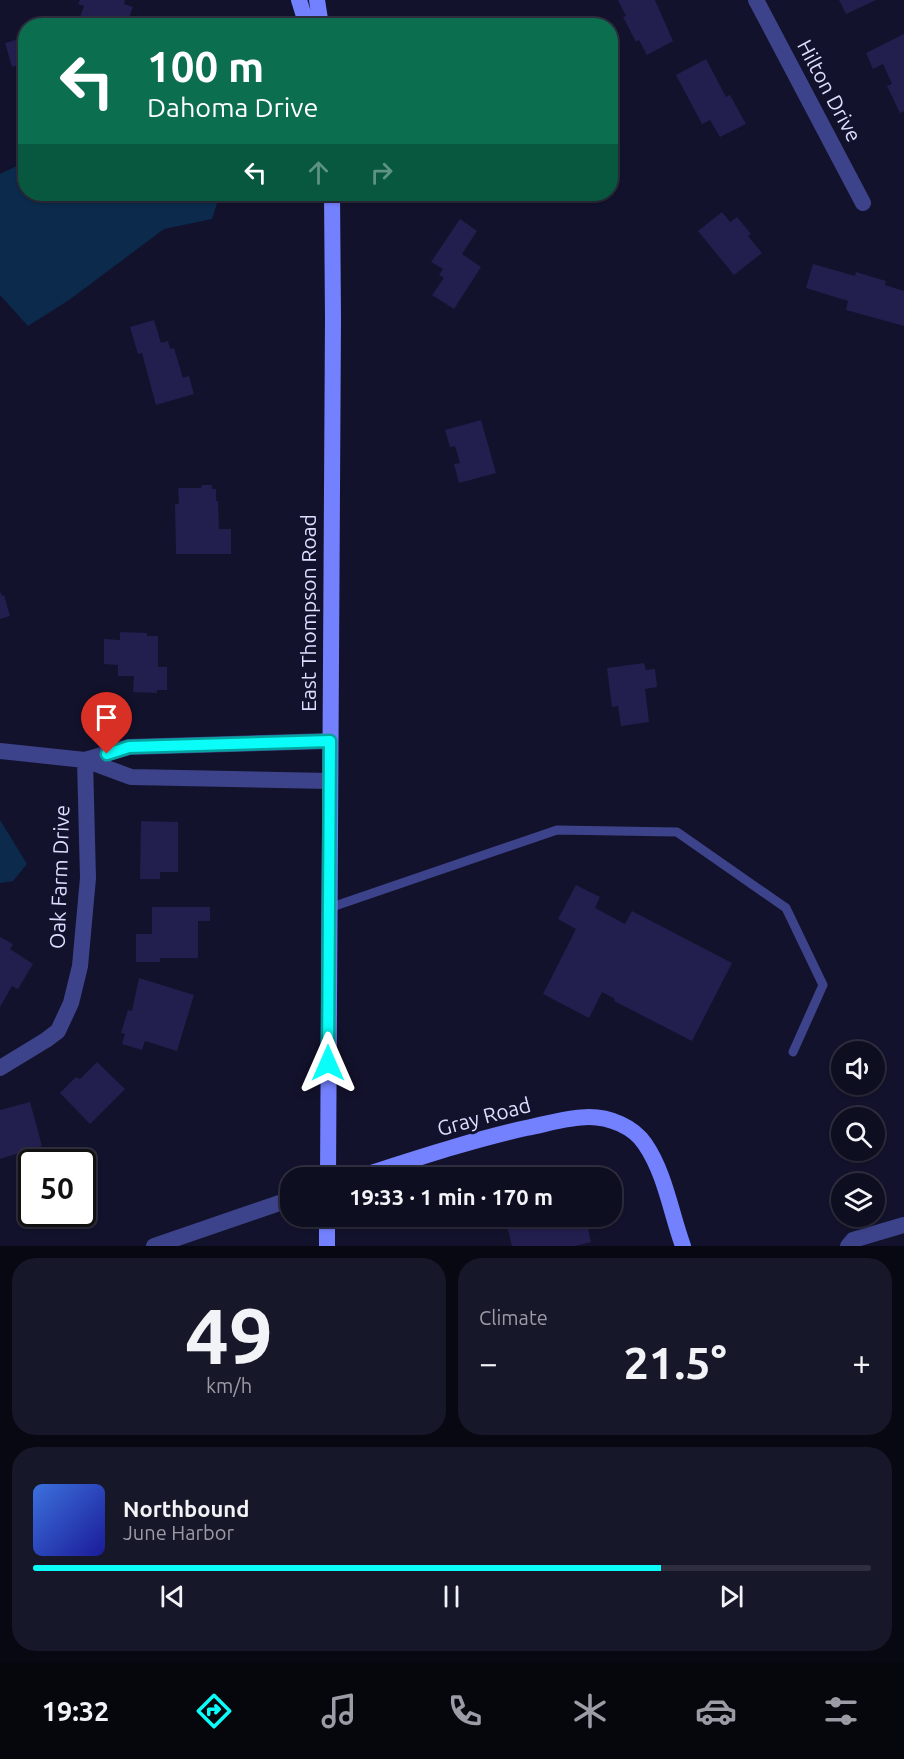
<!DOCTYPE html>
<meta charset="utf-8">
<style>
:root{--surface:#0e0e21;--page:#17172a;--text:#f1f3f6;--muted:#9b9ca5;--line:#2e2e3f;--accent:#0afdf8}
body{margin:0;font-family:Ubuntu,sans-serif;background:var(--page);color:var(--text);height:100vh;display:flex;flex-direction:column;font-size:22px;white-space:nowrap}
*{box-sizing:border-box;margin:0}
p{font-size:20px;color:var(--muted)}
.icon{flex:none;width:33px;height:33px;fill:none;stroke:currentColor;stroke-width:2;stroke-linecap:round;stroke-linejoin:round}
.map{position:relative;height:1246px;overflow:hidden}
.panel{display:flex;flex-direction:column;gap:12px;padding:12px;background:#080812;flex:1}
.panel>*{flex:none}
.guide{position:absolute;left:18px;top:18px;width:600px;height:183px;border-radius:24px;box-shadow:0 2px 4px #0004,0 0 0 2px var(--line);background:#0b6e4f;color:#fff;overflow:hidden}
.tools{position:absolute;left:831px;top:1041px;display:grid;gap:12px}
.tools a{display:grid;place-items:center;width:54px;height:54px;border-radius:50%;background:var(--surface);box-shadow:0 2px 4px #0004,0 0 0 2px var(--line);font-size:30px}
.speed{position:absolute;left:18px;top:1149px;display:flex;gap:12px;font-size:30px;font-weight:700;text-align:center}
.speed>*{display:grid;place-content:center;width:78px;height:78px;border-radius:50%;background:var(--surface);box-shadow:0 2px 4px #0004,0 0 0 2px var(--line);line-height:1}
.speed .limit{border:3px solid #111;border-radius:9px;background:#fff;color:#111}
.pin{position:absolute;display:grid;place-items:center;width:51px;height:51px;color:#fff;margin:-62px -26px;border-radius:50% 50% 50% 0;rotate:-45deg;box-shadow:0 0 6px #0007}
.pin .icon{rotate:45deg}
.me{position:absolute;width:66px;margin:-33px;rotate:0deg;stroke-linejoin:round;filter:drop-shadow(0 0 4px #0008)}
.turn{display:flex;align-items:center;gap:21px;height:126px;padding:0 30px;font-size:27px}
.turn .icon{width:78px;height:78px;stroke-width:2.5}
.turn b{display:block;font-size:42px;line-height:51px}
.lanes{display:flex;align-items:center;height:57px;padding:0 30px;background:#0003;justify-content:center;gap:30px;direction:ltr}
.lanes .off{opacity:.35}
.big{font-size:45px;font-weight:600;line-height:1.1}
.panel .tile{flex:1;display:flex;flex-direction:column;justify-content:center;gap:9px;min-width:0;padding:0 21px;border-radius:24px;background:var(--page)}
.panel .dial{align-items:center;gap:0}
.dial b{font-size:78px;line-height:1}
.song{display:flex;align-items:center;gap:18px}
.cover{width:72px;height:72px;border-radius:9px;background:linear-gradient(135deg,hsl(220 70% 55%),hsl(240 70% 35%))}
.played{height:6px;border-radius:3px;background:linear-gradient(90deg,var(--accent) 75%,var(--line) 75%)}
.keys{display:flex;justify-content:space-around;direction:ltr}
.heat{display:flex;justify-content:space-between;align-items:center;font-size:33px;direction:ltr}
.panel .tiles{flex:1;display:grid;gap:12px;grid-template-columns:1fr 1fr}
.tile:last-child{grid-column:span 2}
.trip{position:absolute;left:280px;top:1167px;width:342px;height:60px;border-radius:24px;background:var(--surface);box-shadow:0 2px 4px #0004,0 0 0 2px var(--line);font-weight:600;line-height:60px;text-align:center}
.dock{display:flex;height:96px;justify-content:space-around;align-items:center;background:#06060d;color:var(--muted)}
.dock .icon{width:42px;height:42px}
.dock .selected{color:var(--accent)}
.dock b{font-size:27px;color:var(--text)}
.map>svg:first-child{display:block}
</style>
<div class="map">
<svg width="904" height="1246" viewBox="0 0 904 1246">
<rect width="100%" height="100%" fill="#13122c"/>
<path fill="#0c2a4b" d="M25 162 26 194H220L212 219 164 229 69 300 28 326 0 295V174Z
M0 820 27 864 13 881 0 883Z"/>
<path fill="#221e4d" d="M80 0H125L124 4 133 7 126 26H94L79 20 84 6 78 4Z
M618 0H655L673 41 647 55 639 40 636 42 623 17 626 16Z
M839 0H876L846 14Z
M904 34V111L900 113 887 86 892 84 883 64 873 69 866 53Z
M26 37V68L24 64 12 67 5 43Z
M706 59 726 97 730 95 746 124 720 137 710 120 702 124 676 75Z
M722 212 730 222 737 217 751 234 748 236 762 253 734 275 698 231Z
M460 219 477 231 462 254 481 267 454 309 432 295 444 278 439 275 443 269 431 262Z
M813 264 855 276 856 272 886 281 885 285 904 291V326L846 310 848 301 806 288Z
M154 320 161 343 168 341 170 349 174 348 183 378 189 376 194 394 156 405 142 353 138 354 130 327Z
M481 420 496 473 459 483 454 464 460 463 455 446 450 447 445 430Z
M202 485H212V489H216V501H218L219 529H231V554H176L175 504H179L178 488H201Z
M0 591 2 596 4 595 10 616 0 619Z
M120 632 147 633V636H158V667H167V690H157V693L133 692 134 676H118V665L104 664V639L120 640Z
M644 663 646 670 655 669 657 687 645 689 649 722 621 726 618 706 612 707 607 668Z
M141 821 178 822V872H160V879H140Z
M576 885 600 897 595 908 625 924 632 911 732 963 692 1041 614 1001 615 999 602 992 589 1018 543 994 576 929 558 919Z
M152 907H210V921H198V958H160V962H136V934H152Z
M0 937 13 944 10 949 33 964 18 989 12 986 0 1007Z
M139 978 194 995 177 1051 145 1041 142 1050 122 1044 125 1034 121 1033 128 1010 132 1011Z
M97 1062 125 1089 90 1124 60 1093 76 1077 80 1079Z
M30 1102 42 1146 0 1159V1110Z
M529 1216H585L591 1242 575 1246H512L506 1222Z"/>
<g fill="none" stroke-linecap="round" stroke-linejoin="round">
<path stroke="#3d438a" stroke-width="9" d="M329 908 557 830 677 832 786 908 823 985 793 1052"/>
<path stroke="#3d438a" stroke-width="16" d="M756 0 863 203
M0 751 85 760 88 878 80 966 71 1003 58 1031 46 1040 0 1068
M330 781 131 777 85 760 129 747 330 741
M848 1246 853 1240 904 1225"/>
<path stroke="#3d438a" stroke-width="16" d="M154 1246 291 1199"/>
<path stroke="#7481fe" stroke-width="16" d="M299 0 307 26
M317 0 321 26
M328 1178 333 318 332 194
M355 1178C412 1160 468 1141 526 1128 547 1124 568 1117 589 1117 609 1117 633 1126 645 1144 665 1173 671 1213 683 1246
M327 1246V1216"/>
</g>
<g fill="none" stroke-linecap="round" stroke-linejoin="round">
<g stroke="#06a4a1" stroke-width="15">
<path id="route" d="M107 754 129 747 330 741 328 1063"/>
</g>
<use href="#route" stroke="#0afdf8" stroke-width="10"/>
</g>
<g text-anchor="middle" stroke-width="6" stroke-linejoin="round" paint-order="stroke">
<g font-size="21" fill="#ddf" stroke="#13122c">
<text transform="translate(829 91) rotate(62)" y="7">Hilton Drive</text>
<text transform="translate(309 613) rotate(-90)" y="7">East Thompson Road</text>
<text transform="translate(60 877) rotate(-88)" y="7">Oak Farm Drive</text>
<text transform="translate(484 1117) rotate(-15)" y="7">Gray Road</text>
</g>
</g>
</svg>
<div class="tools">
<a><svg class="icon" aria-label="sound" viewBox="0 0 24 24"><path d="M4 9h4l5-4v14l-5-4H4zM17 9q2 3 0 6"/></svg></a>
<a><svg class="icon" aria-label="search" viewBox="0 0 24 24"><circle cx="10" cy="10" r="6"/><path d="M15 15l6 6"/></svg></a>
<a><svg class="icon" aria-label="layers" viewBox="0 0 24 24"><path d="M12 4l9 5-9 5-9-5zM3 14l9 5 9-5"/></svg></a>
</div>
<div class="speed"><div class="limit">50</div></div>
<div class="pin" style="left:107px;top:754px;background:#d93025"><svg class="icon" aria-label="arrive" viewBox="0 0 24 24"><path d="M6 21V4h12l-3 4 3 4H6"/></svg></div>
<svg class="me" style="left:328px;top:1063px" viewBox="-20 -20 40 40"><path d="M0-17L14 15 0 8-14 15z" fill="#0afdf8" stroke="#fff" stroke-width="4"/></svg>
<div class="trip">19:33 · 1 min · 170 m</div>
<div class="guide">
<div class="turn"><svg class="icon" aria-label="left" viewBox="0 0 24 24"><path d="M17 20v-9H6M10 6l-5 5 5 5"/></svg><div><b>100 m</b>Dahoma Drive</div></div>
<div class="lanes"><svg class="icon" aria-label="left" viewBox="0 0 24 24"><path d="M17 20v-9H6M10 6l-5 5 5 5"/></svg><svg class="icon off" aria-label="ahead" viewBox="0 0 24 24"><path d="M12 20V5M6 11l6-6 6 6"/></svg><svg class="icon off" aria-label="right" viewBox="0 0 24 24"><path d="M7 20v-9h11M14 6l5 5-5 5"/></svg></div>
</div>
</div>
<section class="panel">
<div class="tiles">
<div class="tile dial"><b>49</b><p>km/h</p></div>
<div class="tile"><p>Climate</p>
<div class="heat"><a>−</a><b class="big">21.5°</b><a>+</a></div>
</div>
<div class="tile">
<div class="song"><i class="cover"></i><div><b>Northbound</b><p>June Harbor</p></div></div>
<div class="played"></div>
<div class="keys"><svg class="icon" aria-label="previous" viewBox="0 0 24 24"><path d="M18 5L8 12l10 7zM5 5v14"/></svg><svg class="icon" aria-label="pause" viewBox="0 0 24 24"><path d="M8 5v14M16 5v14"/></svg><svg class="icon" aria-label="next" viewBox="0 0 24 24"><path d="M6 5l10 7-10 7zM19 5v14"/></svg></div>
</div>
</div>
</section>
<nav class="dock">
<b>19:32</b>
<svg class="icon selected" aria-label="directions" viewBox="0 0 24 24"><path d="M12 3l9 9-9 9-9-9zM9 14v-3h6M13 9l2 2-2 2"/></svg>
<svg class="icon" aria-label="music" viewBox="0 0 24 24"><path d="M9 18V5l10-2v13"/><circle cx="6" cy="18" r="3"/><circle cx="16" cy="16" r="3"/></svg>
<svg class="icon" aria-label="phone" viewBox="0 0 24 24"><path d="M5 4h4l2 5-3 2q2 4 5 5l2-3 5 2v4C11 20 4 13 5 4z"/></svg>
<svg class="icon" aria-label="climate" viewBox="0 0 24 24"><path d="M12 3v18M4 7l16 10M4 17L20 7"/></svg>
<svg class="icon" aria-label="car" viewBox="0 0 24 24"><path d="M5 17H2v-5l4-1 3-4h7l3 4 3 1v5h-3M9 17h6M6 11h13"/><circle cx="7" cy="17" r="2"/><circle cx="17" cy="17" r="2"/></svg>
<svg class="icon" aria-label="filters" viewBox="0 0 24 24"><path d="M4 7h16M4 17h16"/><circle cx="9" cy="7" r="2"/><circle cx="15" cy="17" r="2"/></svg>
</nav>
